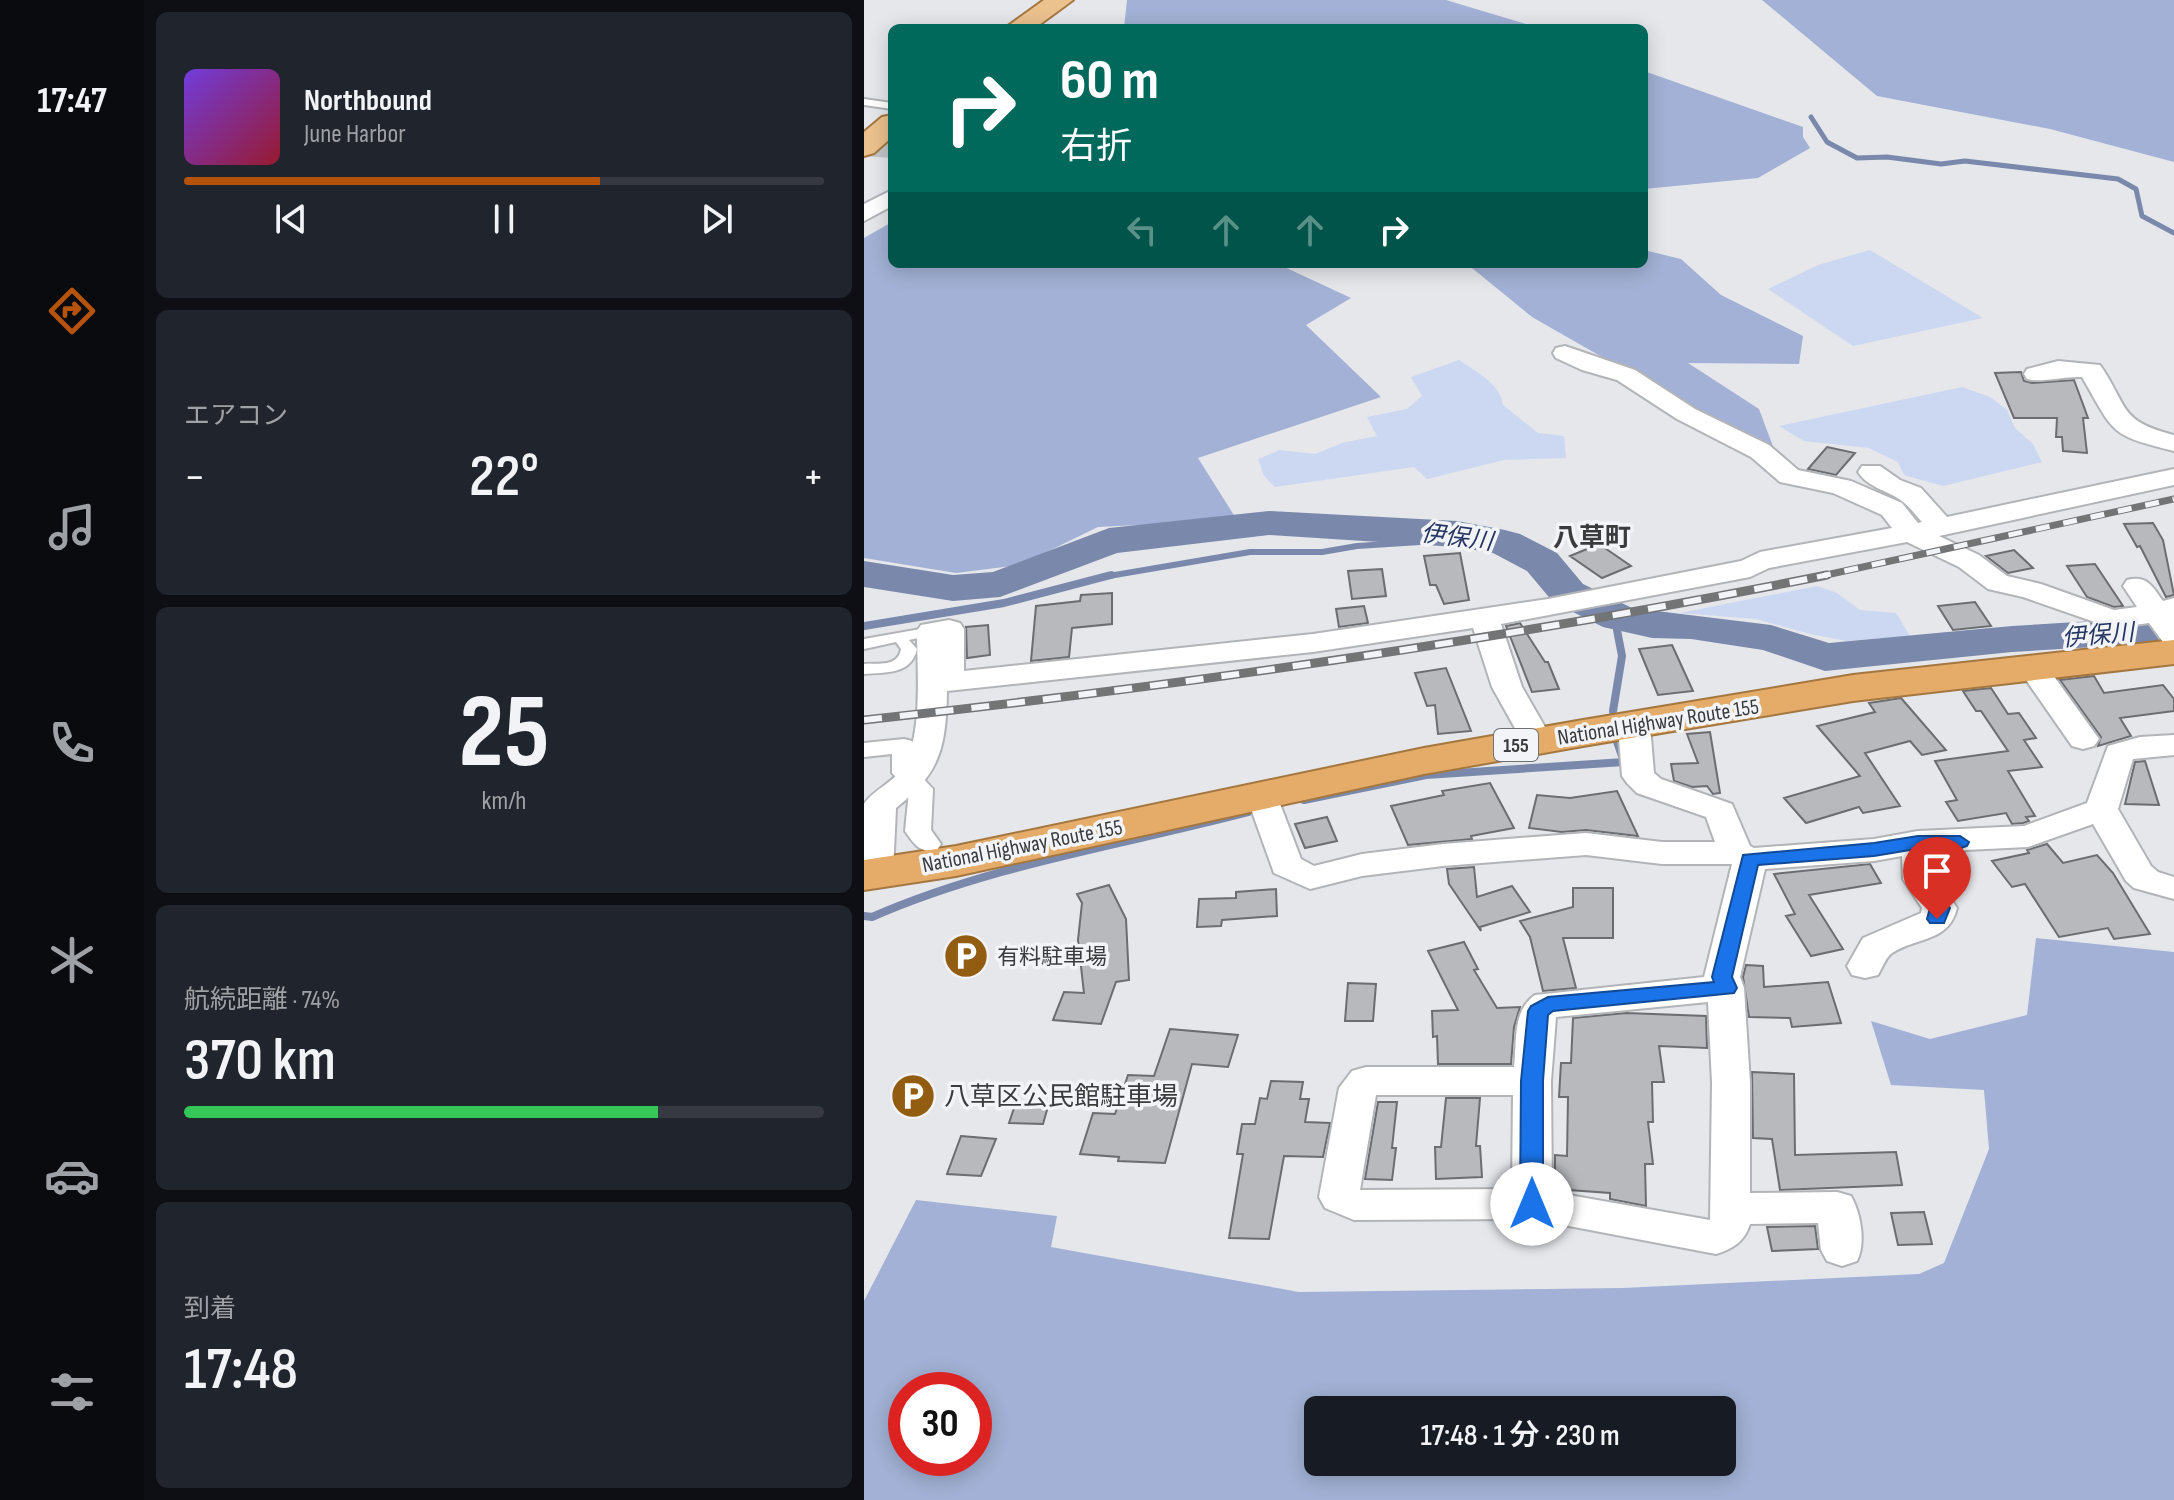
<!DOCTYPE html>
<html lang="ja">
<meta charset="utf-8">
<style>
:root{--surface:#171b24;--page:#20242c;--text:#f1f3f6;--muted:#9ea1a6;--line:#363941;--accent:#b45309}
body{margin:0;font-family:"Sofia Sans Condensed","Noto Sans JP",sans-serif;background:var(--page);color:var(--text);height:100vh;display:flex;flex-direction:column;font-size:30px;white-space:nowrap}
*{box-sizing:border-box;margin:0}
p{font-size:26px;color:var(--muted)}
.icon{flex:none;width:44px;height:44px;fill:none;stroke:currentColor;stroke-width:2;stroke-linecap:round;stroke-linejoin:round}
.map{position:relative;flex:1;overflow:hidden}
.panel{display:flex;flex-direction:column;gap:12px;padding:12px;background:#0d0f14;width:720px}
.panel>*{flex:none}
.banner{position:absolute;left:24px;top:24px;width:760px;height:244px;border-radius:12px;box-shadow:0 4px 20px #0003;background:#00695c;color:#fff;overflow:hidden}
.speed{position:absolute;left:24px;top:1372px;display:flex;gap:16px;font-size:40px;font-weight:700;text-align:center}
.speed>*{display:grid;place-content:center;width:104px;height:104px;border-radius:50%;background:var(--surface);box-shadow:0 4px 20px #0003;line-height:1}
.speed .limit{border:12px solid #d22;background:#fff;color:#111}
.pin{position:absolute;display:grid;place-items:center;width:68px;height:68px;color:#fff;margin:-82px -34px;border-radius:50% 50% 50% 0;rotate:-45deg;box-shadow:0 0 8px #0007}
.pin .icon{rotate:45deg}
.me{position:absolute;width:88px;margin:-44px;rotate:0deg;stroke-linejoin:round;filter:drop-shadow(0 0 6px #0008)}
.turn{display:flex;align-items:center;gap:28px;height:168px;padding:0 40px;font-size:36px}
.turn .icon{width:104px;height:104px;stroke-width:2.5}
.turn b{display:block;font-size:56px;line-height:68px}
.lanes{display:flex;align-items:center;height:76px;padding:0 40px;background:#0003;justify-content:center;gap:40px;direction:ltr}
.lanes .off{opacity:.35}
.big{font-size:60px;font-weight:600;line-height:1.1}
.panel .card{flex:1;display:flex;flex-direction:column;justify-content:center;gap:12px;min-width:0;padding:0 28px;border-radius:12px;background:var(--page)}
.panel .dial{align-items:center;gap:0}
.dial b{font-size:104px;line-height:1}
.song{display:flex;align-items:center;gap:24px}
.cover{width:96px;height:96px;border-radius:12px;background:linear-gradient(135deg,hsl(260 70% 55%),hsl(350 70% 35%))}
.played{height:8px;border-radius:4px;background:linear-gradient(90deg,var(--accent) 65%,var(--line) 65%)}
.keys{display:flex;justify-content:space-around;direction:ltr}
.heat{display:flex;justify-content:space-between;align-items:center;font-size:44px;direction:ltr}
.charge{height:12px;border-radius:6px;background:linear-gradient(90deg,#34c759 74%,var(--line) 0)}
.trip{position:absolute;left:440px;top:1396px;width:432px;height:80px;border-radius:12px;background:var(--surface);box-shadow:0 4px 20px #0003;font-weight:600;line-height:80px;text-align:center}
main{display:flex;flex:1;min-height:0}
.tab-bar{display:flex;flex-direction:column;width:144px;justify-content:space-around;align-items:center;background:#090b0e;color:var(--muted)}
.tab-bar .icon{width:56px;height:56px}
.tab-bar .current{color:var(--accent)}
.tab-bar b{font-size:36px;color:var(--text)}
.map>svg:first-child{display:block}
</style>
<main>
<nav class="tab-bar">
<b>17:47</b>
<svg class="icon current" aria-label="directions" viewBox="0 0 24 24"><path d="M12 3l9 9-9 9-9-9zM9 14v-3h6M13 9l2 2-2 2"/></svg>
<svg class="icon" aria-label="music" viewBox="0 0 24 24"><path d="M9 18V5l10-2v13"/><circle cx="6" cy="18" r="3"/><circle cx="16" cy="16" r="3"/></svg>
<svg class="icon" aria-label="phone" viewBox="0 0 24 24"><path d="M5 4h4l2 5-3 2q2 4 5 5l2-3 5 2v4C11 20 4 13 5 4z"/></svg>
<svg class="icon" aria-label="climate" viewBox="0 0 24 24"><path d="M12 3v18M4 7l16 10M4 17L20 7"/></svg>
<svg class="icon" aria-label="car" viewBox="0 0 24 24"><path d="M5 17H2v-5l4-1 3-4h7l3 4 3 1v5h-3M9 17h6M6 11h13"/><circle cx="7" cy="17" r="2"/><circle cx="17" cy="17" r="2"/></svg>
<svg class="icon" aria-label="filters" viewBox="0 0 24 24"><path d="M4 7h16M4 17h16"/><circle cx="9" cy="7" r="2"/><circle cx="15" cy="17" r="2"/></svg>
</nav>
<section class="panel">
<div class="card">
<div class="song"><i class="cover"></i><div><b>Northbound</b><p>June Harbor</p></div></div>
<div class="played"></div>
<div class="keys"><svg class="icon" aria-label="previous" viewBox="0 0 24 24"><path d="M18 5L8 12l10 7zM5 5v14"/></svg><svg class="icon" aria-label="pause" viewBox="0 0 24 24"><path d="M8 5v14M16 5v14"/></svg><svg class="icon" aria-label="next" viewBox="0 0 24 24"><path d="M6 5l10 7-10 7zM19 5v14"/></svg></div>
</div>
<div class="card"><p>エアコン</p>
<div class="heat"><a>−</a><b class="big">22°</b><a>+</a></div>
</div>
<div class="card dial"><b>25</b><p>km/h</p></div>
<div class="card"><p>航続距離 · 74%</p><b class="big">370 km</b><div class="charge"></div></div>
<div class="card"><p>到着</p><b class="big">17:48</b></div>
</section>
<div class="map">
<svg width="1310" height="1500" viewBox="0 0 1310 1500">
<rect width="100%" height="100%" fill="#e5e7eb"/>
<path fill="#ccd7f1" d="M1006 250 1119 318 989 346 904 289 954 265Z
M595 360C611 371 637 384 639 405L674 433 700 436 702 458 640 460 563 479 550 467 411 487 400 476 394 459 416 450 451 454 478 443 513 436 503 417 543 409 558 396 547 377Z
M1098 387 1126 397 1143 410 1151 428 1169 444 1178 462 1079 486 1040 475 1034 462 1005 448 940 441 915 426Z
M953 586 973 593 996 610 1032 613 1046 636 983 641 946 634 892 619 816 613Z"/>
<path fill="#a2b1d5" fill-rule="evenodd" d="M263 0H582L675 28H260Z
M898 0H1310V162L1186 129 1013 96Z
M780 71 939 127V137L946 148 894 178 780 189Z
M28 222V264H414L487 298 442 325 517 397 334 458 373 520 234 527 156 565 92 573 0 558V238Z
M780 250 817 259 857 295 939 336 935 364 824 363 895 409 913 457 668 317 603 264H780Z
M1172 938 1310 952V1500H0V1301L52 1200 193 1216 187 1247 435 1292 759 1288 1055 1274 1080 1263 1125 1149 1120 1090 1027 1085 1007 1021 1066 1039 1163 1015ZM42 1390H110V1458H42ZM454 1410H858V1462H454Z"/>
<g fill="none" stroke-linecap="round" stroke-linejoin="round">
<path stroke="#7a89ab" stroke-width="5" d="M947 117 963 142 993 158 1023 157 1077 164 1101 161 1254 179 1272 189 1278 216 1310 233"/>
<path stroke="#7a89ab" stroke-width="6" d="M239 577 386 552H458L493 546 556 542"/>
<path stroke="#7a89ab" stroke-width="8" d="M0 626 140 603 247 575
M749 711 758 656 753 630 755 618
M440 800 562 775 760 762 751 736
M0 916 8 917C131 863 267 844 396 809"/>
<path fill="#7a89ab" fill-rule="evenodd" d="M405 511 593 521 641 530 656 534 693 553 719 584 768 608 907 625 965 643 1148 626 1310 616V642L1148 652 961 671 899 650 827 639 788 638 739 627 689 602 663 571 629 553 593 547 405 535 253 553 136 597 89 601 0 587V561L89 575 129 572 245 528Z"/>
</g>
<path fill="#b7b9bd" stroke="#6c6d71" stroke-width="2" d="M1157 372 1160 381 1168 383 1210 380 1224 418H1219L1223 453 1199 451 1198 437H1192L1193 418H1150L1131 373Z
M963 447 991 453 972 475 944 469Z
M1289 523 1299 540 1310 595 1302 597 1276 546 1273 547 1260 524Z
M735 544 767 566 738 578 706 556Z
M1150 550 1169 568 1144 573 1122 556Z
M596 553 605 600 580 604 572 585H566L560 556Z
M1231 564 1259 606 1250 607 1223 597 1203 566Z
M518 569 522 596 488 599 484 571Z
M248 593V624L208 628 205 657 167 661 172 606 216 601 217 595Z
M1111 602 1127 626 1089 630 1074 606Z
M500 606 504 623 475 627 472 609Z
M656 623 681 662H684L695 689 668 692 642 626Z
M124 625 126 655 103 658 102 627Z
M808 645 829 691 794 695 775 649Z
M582 668 607 731 574 734 571 705 563 706 551 673Z
M1230 676 1240 693 1299 685 1310 699V711L1256 718 1267 736 1234 746 1237 737 1196 680Z
M1127 688 1144 714 1155 713 1172 738 1160 740 1178 767 1144 771 1171 816 1162 817 1165 821 1159 823 1148 824 1142 813 1094 821 1082 802 1093 800 1071 761 1144 751 1117 711H1112L1099 691Z
M1037 698 1082 750 1058 755 1046 741 1001 753 1036 806 999 813 995 807 942 823 920 798 996 776 953 726 1011 712 1005 703Z
M846 732 856 793 849 794 843 786 828 787 810 781 807 764 834 763 823 734Z
M1281 761 1295 805 1261 804 1271 762Z
M626 783 650 828 607 836 608 839 544 845 527 806 580 795 578 791Z
M753 791 774 836 722 830 698 832 665 828 673 795 706 798Z
M463 817 473 841 441 848 431 824Z
M1183 844 1199 863 1233 855 1249 873 1286 934 1250 939 1244 928 1195 937 1161 884 1148 887 1128 861 1165 853 1163 850Z
M1006 864 1017 883 945 895 979 949 947 956 922 916 931 914 910 874Z
M610 867 613 897 648 886 666 912 616 927 617 931 585 884 583 869Z
M245 885 262 919 265 980 252 982 237 1024 189 1020 200 992 220 993 214 940 218 903 213 894Z
M709 888H749V938H699L712 988 679 991 666 937 656 921 709 907Z
M412 889 413 916 358 920 357 926 333 927 335 899 372 898V892Z
M600 942 614 969 610 970 633 1008 656 1007 650 1027 647 1064H574L573 1036 569 1037 568 1011 594 1010 564 951Z
M882 965 899 966 900 987 964 982 977 1023 928 1027 926 1018 885 1017 879 977Z
M484 983 512 984 509 1021H481Z
M762 1013 842 1016 843 1048 795 1046 800 1082H788L789 1122H784L789 1164H781L782 1206 746 1199V1193L691 1189V1155L703 1156 704 1097H695L697 1063H707L709 1018Z
M306 1029 374 1035 364 1067 328 1064 301 1163 254 1161 255 1157 216 1154 229 1113 251 1114 264 1075 290 1076Z
M888 1072 930 1074 931 1155 1032 1152 1038 1185 916 1190 908 1139 889 1138Z
M407 1081 439 1082 436 1099H445L441 1122 466 1123 459 1157 420 1156 405 1239 365 1238 379 1154H373L378 1124H391L396 1098 403 1099Z
M582 1098H616L612 1146H616L618 1177 572 1179 571 1147H577Z
M152 1102 185 1103 179 1124 145 1123Z
M514 1102H533L528 1148H532L528 1180 501 1179Z
M97 1136 132 1139 117 1176 83 1174Z
M1060 1212 1068 1244 1034 1245 1027 1213Z
M951 1226 954 1249 908 1251 903 1227Z"/>
<g fill="none" stroke-linecap="round" stroke-linejoin="round">
<path stroke="#c3c5c8" stroke-width="28" stroke-dasharray="28 14" stroke-linecap="butt" d="M0 142 28 144"/>
<g stroke="#b2b4b8" stroke-width="4">
<path id="service" d="M0 99 28 103V109L0 105Z
M68 627 73 628 75 631 73 634 45 640 53 649C47 675 22 672 0 674V664C15 663 34 667 37 649L32 642 0 649V639Z"/>
</g>
<g stroke="#b2b4b8" stroke-width="4">
<path id="pedestrian" d="M40 739 48 741 52 746V771L69 789 67 830 77 844 73 850C56 854 50 844 41 831L45 791 28 773V754L0 757V743Z"/>
</g>
<g stroke="#b2b4b8" stroke-width="4">
<path id="minor" d="M28 190V206L0 221V204Z
M701 346 771 370 831 409 905 445 934 470 987 481 1038 503 1054 523 1058 522C1052 516 1046 507 1039 502 1025 490 1005 489 994 472L998 466H1016L1036 480 1057 488 1083 517 1310 469V485L1075 536 1115 555 1143 576 1177 584 1250 610 1273 607 1259 586 1263 580C1283 575 1288 586 1299 601L1310 598V645L1299 642 1285 623 1248 628 1159 597 1124 589 1095 567 1043 542 905 568 886 577 637 624 658 687 689 741 684 748 673 751 662 748 628 687 609 628 449 652 83 691C82 746 77 773 32 808L29 873 24 881 12 884 0 881V804C10 789 31 782 40 766 59 733 53 669 53 631L57 625 85 620 96 623 100 629V671L449 634 684 599 877 561 896 552 1028 528 1018 515 969 493 916 482 887 457 813 419 753 380 718 370 692 358 689 353 692 348Z
M1194 361 1236 365C1265 407 1254 421 1310 435V451C1245 435 1251 434 1218 377 1201 376 1176 383 1163 379L1160 374 1163 369Z
M1168 658 1179 661 1230 732 1235 739 1230 746 1219 749 1208 746 1153 667 1157 661Z
M770 717 781 719 786 726 790 773 797 779 868 804 886 846 890 848 1010 839 1054 831 1160 826 1223 803 1244 746 1276 737 1310 735V755L1269 759 1254 809 1287 866 1294 872 1310 877V899L1270 888 1262 881 1229 824 1164 847 1102 850 1072 861 1073 878 1093 908C1085 942 1053 937 1028 953 1022 957 1018 968 1014 975L1001 978 988 975 983 966 999 938 1057 913 1058 908 1039 879 1038 856 1010 861 901 869 876 977 880 988 886 1083V1193L973 1192 987 1196C997 1214 1002 1243 993 1261L978 1266 963 1261 957 1250 954 1223 886 1224C881 1241 869 1249 852 1254L668 1219 490 1220 461 1208 455 1197 475 1088 488 1071 502 1067H650C653 1042 648 1011 671 995L840 977 868 864H798L722 855 579 866 498 876 446 889 410 873 382 795 386 788 398 785 410 788 437 859 450 866 498 854 579 844 722 833 798 842H851L842 817 773 793 763 783 758 776 754 726 759 719ZM844 1002 848 1083 846 1220 688 1192 687 1081 692 1017ZM512 1095H649L648 1189 496 1190Z"/>
</g>
<g stroke="#a47740" stroke-width="4">
<path id="primary" d="M180 0H209L171 28H141Z
M28 115V137L10 153 0 156V132L18 117Z"/>
</g>
<g stroke="#a47740" stroke-width="4">
<path id="trunk" d="M1310 640V664L989 701 719 746 560 774 92 876 0 890V860L92 846 560 748 719 720 989 675Z"/>
</g>
<use href="#service" fill="#fff" fill-rule="evenodd"/>
<use href="#pedestrian" fill="#fff" fill-rule="evenodd"/>
<use href="#minor" fill="#fff" fill-rule="evenodd"/>
<use href="#primary" fill="#ebc18e" fill-rule="evenodd"/>
<use href="#trunk" fill="#e4ac68" fill-rule="evenodd"/>
<g stroke="#737476" stroke-width="7">
<path id="rail-far1" d="M953 577 1310 499"/>
</g>
<g stroke="#737476" stroke-width="9">
<path id="rail" d="M0 720C323 685 644 639 963 575"/>
</g>
<use href="#rail-far1" stroke="#f2f4f8" stroke-width="5" stroke-dasharray="14" stroke-linecap="butt"/>
<use href="#rail" stroke="#f2f4f8" stroke-width="6" stroke-dasharray="18" stroke-linecap="butt"/>
</g>
<path fill="#1a73e8" stroke="#114b97" stroke-width="2" d="M1054 836H1096L1105 842 1103 846 1065 859V879L1086 908 1080 923H1066L1063 919 1066 908 1046 879V855L1058 848 1010 856 894 865 868 977 873 988 870 993 689 1011 684 1015 679 1081V1204L676 1210 668 1213 659 1210 656 1204 657 1081 664 1011 667 1006 684 997 850 982 848 977 879 855 1010 843Z"/>
<defs>
<g id="parking-disc" transform="scale(2.3)"><circle r="9.5" fill="#925d11" stroke="#f2f4f8"/><path d="M-3.5-5.5H1a3.5 3.5 0 0 1 0 7H-1V5.5H-3.5ZM-1-3.4V-.6H.8a1.4 1.4 0 0 0 0-2.8Z" fill="#fff"/></g>
</defs>
<g fill-rule="evenodd">
<use href="#parking-disc" x="102" y="956"/>
<use href="#parking-disc" x="49" y="1096"/>
</g>
<g text-anchor="middle" stroke-width="7" stroke-linejoin="round" paint-order="stroke">
<rect fill="#f2f4f8" stroke="#717274" stroke-width="2" x="630" y="729" width="44" height="32" rx="6"/>
<g font-size="20" font-weight="bold" fill="#3a3b3c">
<text x="652" y="752">155</text>
</g>
<g font-size="22" fill="#3a3b3c" stroke="#f2f4f8">
<text transform="translate(794 721) rotate(-9)" y="8">National Highway Route 155</text>
<text transform="translate(158 845) rotate(-11)" y="8">National Highway Route 155</text>
</g>
<g font-size="22" fill="#3a3b3c" stroke="#f2f4f8" text-anchor="start">
<text x="133" y="964">有料駐車場</text>
</g>
<g font-size="24" font-style="italic" fill="#253664" stroke="#f2f4f8">
<text transform="translate(593 537) rotate(7)" y="8">伊保川</text>
<text transform="translate(1234 635) rotate(-5)" y="8">伊保川</text>
</g>
<g font-size="26" font-weight="bold" fill="#3a3b3c" stroke="#f2f4f8">
<text x="728" y="546">八草町</text>
</g>
<g font-size="26" fill="#3a3b3c" stroke="#f2f4f8" text-anchor="start">
<text x="80" y="1105">八草区公民館駐車場</text>
</g>
</g>
</svg>
<div class="speed"><div class="limit">30</div></div>
<div class="pin" style="left:1073px;top:919px;background:#d93025"><svg class="icon" aria-label="arrive" viewBox="0 0 24 24"><path d="M6 21V4h12l-3 4 3 4H6"/></svg></div>
<svg class="me" style="left:668px;top:1204px" viewBox="-20 -20 40 40"><circle r="19" fill="#fff"/><path d="M0-13L10 11 0 6-10 11z" fill="#1a73e8"/></svg>
<div class="trip">17:48 · 1 分 · 230 m</div>
<div class="banner">
<div class="turn"><svg class="icon" aria-label="right" viewBox="0 0 24 24"><path d="M7 20v-9h11M14 6l5 5-5 5"/></svg><div><b>60 m</b>右折</div></div>
<div class="lanes"><svg class="icon off" aria-label="left" viewBox="0 0 24 24"><path d="M17 20v-9H6M10 6l-5 5 5 5"/></svg><svg class="icon off" aria-label="ahead" viewBox="0 0 24 24"><path d="M12 20V5M6 11l6-6 6 6"/></svg><svg class="icon off" aria-label="ahead" viewBox="0 0 24 24"><path d="M12 20V5M6 11l6-6 6 6"/></svg><svg class="icon" aria-label="right" viewBox="0 0 24 24"><path d="M7 20v-9h11M14 6l5 5-5 5"/></svg></div>
</div>
</div>
</main>
